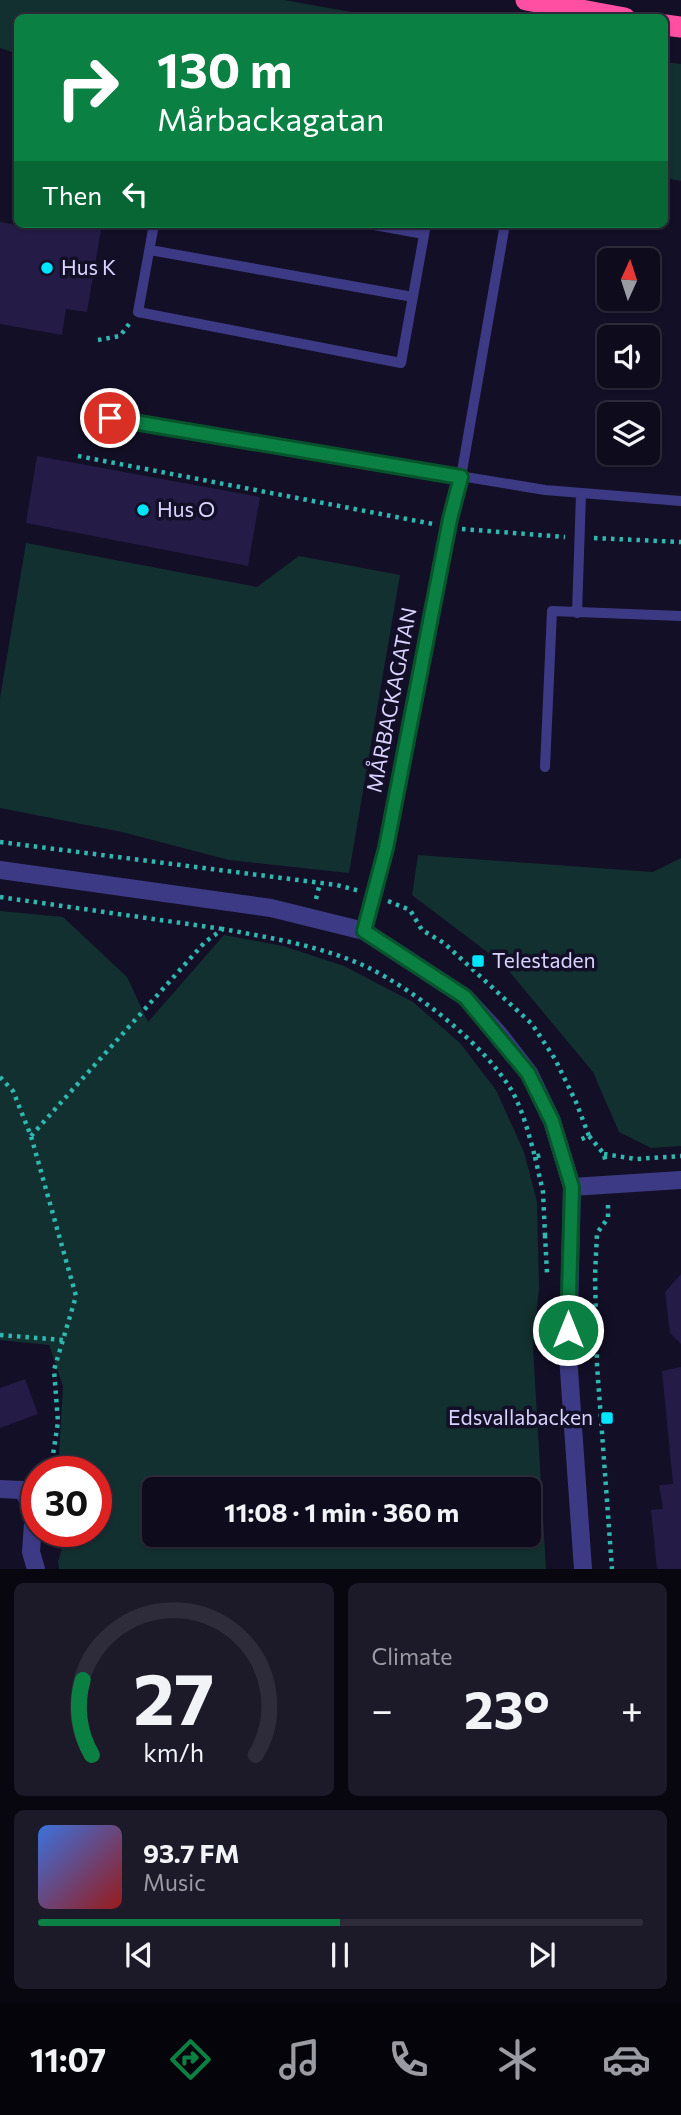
<!DOCTYPE html>
<meta charset="utf-8">
<style>
:root{--surface:#0e0b1c;--page:#1c1929;--text:#f1f3f6;--muted:#9b9ba3;--line:#2e2b3b;--accent:#0b8043}
body{margin:0;font-family:Commissioner,sans-serif;background:var(--page);color:var(--text);height:100vh;display:flex;flex-direction:column;font-size:26px;white-space:nowrap}
*{box-sizing:border-box;margin:0}
p{font-size:23px;color:var(--muted)}
.icon{flex:none;width:38px;height:38px;fill:none;stroke:currentColor;stroke-width:2;stroke-linecap:round;stroke-linejoin:round}
.map{position:relative;height:1569px;overflow:hidden}
.sheet{display:flex;flex-direction:column;gap:14px;padding:14px;background:#08060f;flex:1}
.sheet>*{flex:none}
.guide{position:absolute;left:14px;top:14px;width:654px;height:214px;border-radius:10px;box-shadow:0 2px 5px #0004,0 0 0 2px var(--line);background:#0b8043;color:#fff;overflow:hidden}
.needle{width:46px;rotate:3deg}
.buttons{position:absolute;left:597px;top:248px;display:grid;gap:14px}
.buttons a{display:grid;place-items:center;width:63px;height:63px;border-radius:10px;background:var(--surface);box-shadow:0 2px 5px #0004,0 0 0 2px var(--line);font-size:35px}
.speed{position:absolute;left:21px;top:1456px;display:flex;gap:14px;font-size:35px;font-weight:700;text-align:center}
.speed>*{display:grid;place-content:center;width:91px;height:91px;border-radius:50%;background:var(--surface);box-shadow:0 2px 5px #0004,0 0 0 2px var(--line);line-height:1}
.speed .limit{border:10px solid #d22;background:#fff;color:#111}
.pin{position:absolute;display:grid;place-items:center;width:60px;height:60px;color:#fff;margin:-30px;border:4px solid #fff;border-radius:50%;box-shadow:0 2px 7px #0007}
.me{position:absolute;width:77px;margin:-38px;rotate:0deg;stroke-linejoin:round;filter:drop-shadow(0 0 5px #0008)}
.turn{display:flex;align-items:center;gap:24px;height:147px;padding:0 28px;font-size:32px}
.turn .icon{width:91px;height:91px;stroke-width:2.5}
.turn b{display:block;font-size:49px;line-height:60px}
.then{display:flex;align-items:center;height:66px;padding:0 28px;background:#0003;gap:14px;font-size:26px}
.big{font-size:52px;font-weight:700;line-height:1.1}
.sheet .card{flex:1;display:flex;flex-direction:column;justify-content:center;gap:10px;min-width:0;padding:0 24px;border-radius:10px;background:var(--page)}
.sheet .dial{align-items:center;gap:0}
.dial svg{height:182px;overflow:visible;fill:none;stroke:var(--line);stroke-width:7;stroke-linecap:round;text-anchor:middle}
.dial text{fill:var(--text);stroke:none}
.song{display:flex;align-items:center;gap:21px}
.cover{width:84px;height:84px;border-radius:10px;background:linear-gradient(135deg,hsl(220 70% 55%),hsl(0 70% 35%))}
.played{height:7px;border-radius:4px;background:linear-gradient(90deg,var(--accent) 50%,var(--line) 50%)}
.keys{display:flex;justify-content:space-around;direction:ltr}
.heat{display:flex;justify-content:space-between;align-items:center;font-size:38px;direction:ltr}
.sheet .tiles{flex:1;display:grid;gap:14px;grid-template-columns:1fr 1fr}
.card:last-child{grid-column:span 2}
.trip{position:absolute;left:142px;top:1477px;width:399px;height:70px;border-radius:10px;background:var(--surface);box-shadow:0 2px 5px #0004,0 0 0 2px var(--line);font-weight:700;line-height:70px;text-align:center}
.dock{display:flex;height:112px;justify-content:space-around;align-items:center;background:#06040b;color:var(--muted)}
.dock .icon{width:49px;height:49px}
.dock .current{color:var(--accent)}
.dock b{font-size:32px;color:var(--text)}
.map>svg:first-child{display:block}
</style>
<div class="map">
<svg width="681" height="1569" viewBox="0 0 681 1569">
<rect width="100%" height="100%" fill="#130f26"/>
<path fill="#12302f" fill-rule="evenodd" d="M0 0H284L379 17 18 18 17 54 0 48Z
M665 62 681 64V181L665 178Z
M26 543 257 587 299 556 400 575 349 873 229 860 122 832 0 808V698Z
M418 855 653 872 681 858V1146L651 1148 619 1132 593 1072 503 964 412 895Z
M0 911 63 917 127 977 148 1022 224 935 283 946 344 966 413 1002 460 1043 496 1090 524 1152 537 1202 539 1289 533 1347 546 1569H59L58 1562 67 1531H96V1472H53L59 1456 63 1386 49 1345 0 1340ZM528 1489V1535H154V1489Z"/>
<path fill="#241b47" d="M0 222 35 228 36 224H102L87 312 66 309 62 335 0 324Z
M37 456 260 497 248 566 26 523Z
M681 1274V1344L670 1333 665 1292Z
M681 1367V1569H657L651 1510 663 1509 659 1485 673 1484 662 1371Z
M25 1379 38 1414 0 1428V1388Z"/>
<g fill="none" stroke-linecap="round" stroke-linejoin="round">
<path stroke="#2fb8b0" stroke-width="4.5" stroke-dasharray="3.5 5" stroke-linecap="butt" d="M98 340 120 336 129 324
M78 456 433 524
M462 529 565 537
M594 538 681 542
M0 842 337 885 360 891
M0 897 223 929
M316 899 320 883
M388 901 410 910 422 930 444 943 532 1024 555 1059 576 1102 589 1136 577 1141
M0 1077 13 1091 31 1136 76 1296 54 1370 58 1422 52 1461 41 1472
M31 1136 205 942 223 929C271 938 322 946 367 967 416 991 484 1044 512 1091 523 1111 529 1135 535 1157L543 1154
M589 1136 604 1154 606 1164
M604 1154 636 1159 681 1156
M535 1157 543 1192 545 1235
M608 1205V1218L597 1233 595 1276 597 1365 612 1569
M545 1235 547 1273
M0 1335 63 1340"/>
<path stroke="#3d3a85" stroke-width="10" d="M154 224 138 312 401 363 426 224
M369 224 424 234
M150 250 413 297
M85 414 545 490 681 501
M577 613 581 494
M545 767 552 611 681 616
M364 931 386 848 450 519 461 477 505 224"/>
<path stroke="#3d3a85" stroke-width="18" d="M0 870 271 908 364 931 465 997 498 1033 529 1073 552 1121 572 1187 568 1356 583 1569
M572 1187 681 1180
M0 1489 22 1490 34 1509 31 1552 36 1569"/>
<path stroke="#ff4fa3" stroke-width="21" d="M526 0 625 18
M665 25 681 27"/>
</g>
<g fill="none" stroke-linecap="round" stroke-linejoin="round">
<g stroke="#07532c" stroke-width="18">
<path id="route" d="M110 418 461 477 450 519 386 848 364 931 465 997 528 1073 552 1121 572 1187 568 1330"/>
</g>
<use href="#route" stroke="#0b8043" stroke-width="12"/>
</g>
<g fill="#00e5ff" stroke="#130f26" stroke-width="2.5">
<circle cx="47" cy="268" r="7"/>
<circle cx="143" cy="510" r="7"/>
<rect x="471" y="954" width="14" height="14" rx="3.5"/>
<rect x="600" y="1411" width="14" height="14" rx="3.5"/>
</g>
<g text-anchor="middle" stroke-width="7" stroke-linejoin="round" paint-order="stroke">
<g font-size="21" fill="#d9d4ff" stroke="#130f26" text-anchor="start">
<text x="61" y="275">Hus K</text>
<text x="157" y="517">Hus O</text>
<text x="492" y="968">Telestaden</text>
<text x="593" y="1425" text-anchor="end">Edsvallabacken</text>
</g>
<g font-size="21" fill="#d9d4ff" stroke="#130f26">
<text transform="translate(392 700) rotate(-79)" y="7">MÅRBACKAGATAN</text>
</g>
</g>
</svg>
<div class="buttons">
<a><svg class="needle" viewBox="-14 -14 28 28"><path d="M0-13l5 13h-10z" fill="#e53935"/><path d="M0 13l5-13h-10z" fill="#9b9ba3"/></svg></a>
<a><svg class="icon" aria-label="sound" viewBox="0 0 24 24"><path d="M4 9h4l5-4v14l-5-4H4zM17 9q2 3 0 6"/></svg></a>
<a><svg class="icon" aria-label="layers" viewBox="0 0 24 24"><path d="M12 4l9 5-9 5-9-5zM3 14l9 5 9-5"/></svg></a>
</div>
<div class="speed"><div class="limit">30</div></div>
<div class="pin" style="left:110px;top:418px;background:#d93025"><svg class="icon" aria-label="arrive" viewBox="0 0 24 24"><path d="M6 21V4h12l-3 4 3 4H6"/></svg></div>
<svg class="me" style="left:568px;top:1330px" viewBox="-20 -20 40 40"><circle r="17" fill="#0b8043" stroke="#fff" stroke-width="3"/><path d="M0-11L8 9 0 5-8 9z" fill="#fff"/></svg>
<div class="trip">11:08 · 1 min · 360 m</div>
<div class="guide">
<div class="turn"><svg class="icon" aria-label="right" viewBox="0 0 24 24"><path d="M7 20v-9h11M14 6l5 5-5 5"/></svg><div><b>130 m</b>Mårbackagatan</div></div>
<div class="then">Then<svg class="icon" aria-label="left" viewBox="0 0 24 24"><path d="M17 20v-9H6M10 6l-5 5 5 5"/></svg></div>
</div>
</div>
<section class="sheet">
<div class="tiles">
<div class="card dial"><svg viewBox="0 0 100 80">
<path d="M14 69A42 42 0 1 1 86 69"/>
<path d="M14 69A42 42 0 0 1 10 36" stroke="#0b8043"/>
<text x="50" y="56" font-size="32" font-weight="700">27</text>
<text x="50" y="72" font-size="11">km/h</text>
</svg></div>
<div class="card"><p>Climate</p>
<div class="heat"><a>−</a><b class="big">23°</b><a>+</a></div>
</div>
<div class="card">
<div class="song"><i class="cover"></i><div><b>93.7 FM</b><p>Music</p></div></div>
<div class="played"></div>
<div class="keys"><svg class="icon" aria-label="previous" viewBox="0 0 24 24"><path d="M18 5L8 12l10 7zM5 5v14"/></svg><svg class="icon" aria-label="pause" viewBox="0 0 24 24"><path d="M8 5v14M16 5v14"/></svg><svg class="icon" aria-label="next" viewBox="0 0 24 24"><path d="M6 5l10 7-10 7zM19 5v14"/></svg></div>
</div>
</div>
</section>
<nav class="dock">
<b>11:07</b>
<svg class="icon current" aria-label="directions" viewBox="0 0 24 24"><path d="M12 3l9 9-9 9-9-9zM9 14v-3h6M13 9l2 2-2 2"/></svg>
<svg class="icon" aria-label="music" viewBox="0 0 24 24"><path d="M9 18V5l10-2v13"/><circle cx="6" cy="18" r="3"/><circle cx="16" cy="16" r="3"/></svg>
<svg class="icon" aria-label="phone" viewBox="0 0 24 24"><path d="M5 4h4l2 5-3 2q2 4 5 5l2-3 5 2v4C11 20 4 13 5 4z"/></svg>
<svg class="icon" aria-label="climate" viewBox="0 0 24 24"><path d="M12 3v18M4 7l16 10M4 17L20 7"/></svg>
<svg class="icon" aria-label="car" viewBox="0 0 24 24"><path d="M5 17H2v-5l4-1 3-4h7l3 4 3 1v5h-3M9 17h6M6 11h13"/><circle cx="7" cy="17" r="2"/><circle cx="17" cy="17" r="2"/></svg>
</nav>
